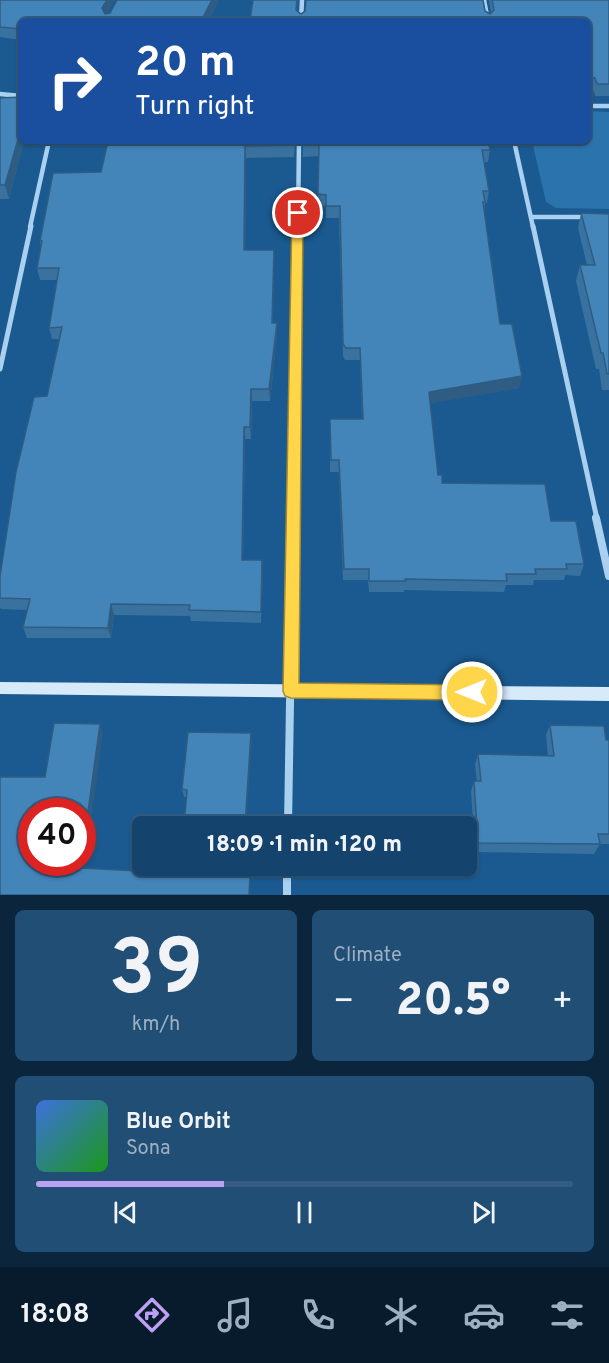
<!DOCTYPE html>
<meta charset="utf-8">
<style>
:root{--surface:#14446d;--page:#214e75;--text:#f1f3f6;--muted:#9db0c2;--line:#335c80;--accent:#bca0f2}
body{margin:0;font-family:Overpass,sans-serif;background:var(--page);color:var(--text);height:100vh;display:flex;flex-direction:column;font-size:22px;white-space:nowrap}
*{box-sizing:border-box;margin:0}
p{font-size:20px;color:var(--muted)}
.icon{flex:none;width:33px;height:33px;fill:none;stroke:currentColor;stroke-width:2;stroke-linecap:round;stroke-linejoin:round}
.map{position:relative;height:895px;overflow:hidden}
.side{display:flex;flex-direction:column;gap:15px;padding:15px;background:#0b253c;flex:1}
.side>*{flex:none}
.banner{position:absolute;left:18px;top:18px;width:573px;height:126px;border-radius:9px;box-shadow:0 2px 4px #0004,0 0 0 2px var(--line);background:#1a4fa0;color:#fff;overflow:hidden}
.speed{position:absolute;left:18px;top:798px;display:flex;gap:12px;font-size:30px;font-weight:700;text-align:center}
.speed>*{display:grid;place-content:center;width:78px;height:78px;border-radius:50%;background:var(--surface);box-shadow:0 2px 4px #0004,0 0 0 2px var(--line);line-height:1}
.speed .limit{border:9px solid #d22;background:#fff;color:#111}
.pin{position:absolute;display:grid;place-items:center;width:51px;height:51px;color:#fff;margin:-26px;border:3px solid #fff;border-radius:50%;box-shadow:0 2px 6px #0007}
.me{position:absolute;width:66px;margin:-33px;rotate:270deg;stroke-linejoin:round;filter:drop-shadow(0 0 4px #0008)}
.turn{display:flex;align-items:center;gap:21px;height:126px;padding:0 18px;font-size:27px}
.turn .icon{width:78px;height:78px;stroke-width:2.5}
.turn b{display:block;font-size:42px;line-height:51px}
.big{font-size:45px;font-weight:800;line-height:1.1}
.side .tile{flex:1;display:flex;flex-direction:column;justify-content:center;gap:9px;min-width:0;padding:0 21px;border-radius:9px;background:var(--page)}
.side .dial{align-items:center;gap:0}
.dial b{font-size:78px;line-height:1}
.song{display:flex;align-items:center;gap:18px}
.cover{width:72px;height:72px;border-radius:9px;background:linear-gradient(135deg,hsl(220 70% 55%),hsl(120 70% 35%))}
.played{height:6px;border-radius:3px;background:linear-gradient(90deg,var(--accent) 35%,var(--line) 35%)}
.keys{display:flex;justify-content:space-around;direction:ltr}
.heat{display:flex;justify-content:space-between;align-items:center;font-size:33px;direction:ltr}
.side .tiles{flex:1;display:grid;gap:15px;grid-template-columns:1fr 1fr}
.tile:last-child{grid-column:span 2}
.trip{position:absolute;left:132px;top:816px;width:345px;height:60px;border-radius:9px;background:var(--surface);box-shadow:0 2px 4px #0004,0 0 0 2px var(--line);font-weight:800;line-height:60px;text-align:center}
.dock{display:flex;height:96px;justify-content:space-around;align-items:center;background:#081b2c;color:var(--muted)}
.dock .icon{width:42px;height:42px}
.dock .current{color:var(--accent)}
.dock b{font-size:27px;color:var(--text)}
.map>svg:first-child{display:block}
</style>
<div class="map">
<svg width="609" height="895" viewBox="0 0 609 895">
<rect width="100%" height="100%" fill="#1a5a91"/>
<path fill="#2a73ad" d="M588 111 609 112V209L556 208 546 202 532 141H588Z"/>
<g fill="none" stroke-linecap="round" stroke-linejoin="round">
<path stroke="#a9d0ef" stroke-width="4.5" d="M484 0 488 21
M301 21 302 0
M0 94 21 96
M588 106H609
M514 141 533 227
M531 217H587
M30 227 49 141
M298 227 299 141"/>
<path stroke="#a9d0ef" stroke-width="5" d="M533 226 597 519
M0 369 31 226
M293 519 298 226"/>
<path stroke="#a9d0ef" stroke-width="8" d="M596 518 609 576
M288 826 293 518
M287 866V895"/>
<path fill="#d6eafa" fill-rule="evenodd" d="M0 682 609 687V701L0 694Z"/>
</g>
<path fill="#3a729f" d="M0 0 107 13H110L117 0H219L208 21H21V40L0 37Z
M298 0 297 11 301 14 485 11 490 14 491 13 489 0H609V96H595L593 89H588V21H250Z
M0 98 21 141H24L9 199H0Z
M108 141H295L294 157 246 158 245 250H274L273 323H277V335L270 401H252L251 439H245L243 560 263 571 261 623 191 621 190 616 114 615 111 638H27L23 627 27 610 1 609 0 607V576L47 396 59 339H52L49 328 57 280H40L37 268 41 248 40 241 101 172Z
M303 141 490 150 488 162H484L489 191 487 203H485L484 211 500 324 519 388 430 403 438 475 442 483 551 521 584 564 580 576 565 575 564 580H534L533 585H506L504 592 404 590V592H369L368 580H343L339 472H330V419H362L360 360H345L343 356 339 218H326V206H318L319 156 303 157Z
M581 213 609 214V390H602L599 369H596L576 281 580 265H587L578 228Z
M550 725 609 740V844H600L594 854 475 852 471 791 474 781H477L475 765 478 754 548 756 546 735Z
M252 742 187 797H184L182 789Z"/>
<path fill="#2f5c82" d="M107 0H115L104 19 102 8Z
M212 0H219L208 21H201Z
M21 129V141H24L9 199 5 185Z
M245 146 246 158 245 262 244 250Z
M274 250V262L272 335V323Z
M277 323V335L270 401 269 389Z
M522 376 519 388 428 404 429 392Z
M251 389 252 401 251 439 250 427Z
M244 427 245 439 243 571 242 560Z
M262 560 263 571 261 623V612Z
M111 604 114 615 111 638 108 628Z
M100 724 103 732 84 875 81 868 82 862V856Z
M251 733 252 742 246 826H245Z"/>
<path fill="#4384b9" stroke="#2f5c82" stroke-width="1.5" d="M0 0H107L102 8 105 14 110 13 117 0H212L201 21H21V29L0 27Z
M253 0H297L296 10 301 14 305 11 306 0H483L485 11 490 14 494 10 492 0H609V84H597L595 78 588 77V21H250Z
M21 97V129L5 185H0V98Z
M108 141H294V145L245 146 244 250H274L272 323H277L269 389H251L250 427H244L242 560H262L261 612 189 610 190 605 111 604 108 628 23 627 30 599 0 598V576L16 472 34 397 47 396 62 327 49 328 59 268H37L42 241H40L53 173 101 172Z
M303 141H488L490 150H482L489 191H483L485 202H483L500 324H512L522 376 429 392 438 475H442V483L545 484 551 521H576L584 564H566L567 569H535L536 574H506L507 581 405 579 406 581H369V569H344L339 460H331L330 419H363L360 348H346L343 344 340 206H326V195L318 194 319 145H303Z
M581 213 609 214V374H607L603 353H601L580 265H595Z
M54 723 100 724 82 856V812H32V862H82L81 868 179 873 180 866H243L242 876H250L249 895H0V777H45Z
M550 725 604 726 606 740H609V834H598L600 844 478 843 474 781H481L478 754 554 756Z
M188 732 251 733 245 826H184L187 790 182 789Z"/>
<path fill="#ffd54a" stroke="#a68a30" stroke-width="1.5" d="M298 209 303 213 299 683 472 685 478 687 481 692 478 698 472 700 291 698 285 696 283 691 292 213Z"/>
</svg>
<div class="speed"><div class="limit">40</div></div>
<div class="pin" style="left:298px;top:213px;background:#d93025"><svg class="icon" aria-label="arrive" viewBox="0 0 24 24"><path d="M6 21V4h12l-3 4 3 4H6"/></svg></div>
<svg class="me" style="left:472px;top:692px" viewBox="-20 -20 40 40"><circle r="17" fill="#ffd54a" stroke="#fff" stroke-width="3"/><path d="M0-11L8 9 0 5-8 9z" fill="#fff"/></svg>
<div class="trip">18:09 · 1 min · 120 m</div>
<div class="banner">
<div class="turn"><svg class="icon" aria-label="right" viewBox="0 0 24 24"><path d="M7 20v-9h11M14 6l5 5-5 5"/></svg><div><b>20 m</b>Turn right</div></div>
</div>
</div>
<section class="side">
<div class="tiles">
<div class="tile dial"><b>39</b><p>km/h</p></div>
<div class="tile"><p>Climate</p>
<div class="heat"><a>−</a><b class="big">20.5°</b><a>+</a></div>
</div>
<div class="tile">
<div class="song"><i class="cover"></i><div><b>Blue Orbit</b><p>Sona</p></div></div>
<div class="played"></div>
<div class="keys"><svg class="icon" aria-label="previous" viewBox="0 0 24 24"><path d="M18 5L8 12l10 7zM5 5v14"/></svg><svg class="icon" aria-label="pause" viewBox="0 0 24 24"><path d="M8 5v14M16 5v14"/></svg><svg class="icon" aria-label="next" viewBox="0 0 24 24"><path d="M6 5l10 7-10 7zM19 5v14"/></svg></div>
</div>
</div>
</section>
<nav class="dock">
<b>18:08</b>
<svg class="icon current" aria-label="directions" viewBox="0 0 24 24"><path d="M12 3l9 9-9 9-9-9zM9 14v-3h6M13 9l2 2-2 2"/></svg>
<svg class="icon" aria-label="music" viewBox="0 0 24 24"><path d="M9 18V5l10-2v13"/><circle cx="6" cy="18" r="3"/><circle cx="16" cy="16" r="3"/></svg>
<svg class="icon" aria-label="phone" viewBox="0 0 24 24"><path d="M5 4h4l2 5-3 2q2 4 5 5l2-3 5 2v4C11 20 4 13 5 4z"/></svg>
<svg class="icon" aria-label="climate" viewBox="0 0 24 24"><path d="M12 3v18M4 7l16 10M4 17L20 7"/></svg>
<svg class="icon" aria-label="car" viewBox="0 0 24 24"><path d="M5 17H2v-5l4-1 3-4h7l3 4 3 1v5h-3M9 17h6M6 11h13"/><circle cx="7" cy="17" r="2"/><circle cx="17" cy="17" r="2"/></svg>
<svg class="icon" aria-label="filters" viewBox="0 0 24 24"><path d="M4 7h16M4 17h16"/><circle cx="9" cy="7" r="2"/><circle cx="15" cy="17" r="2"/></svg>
</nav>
